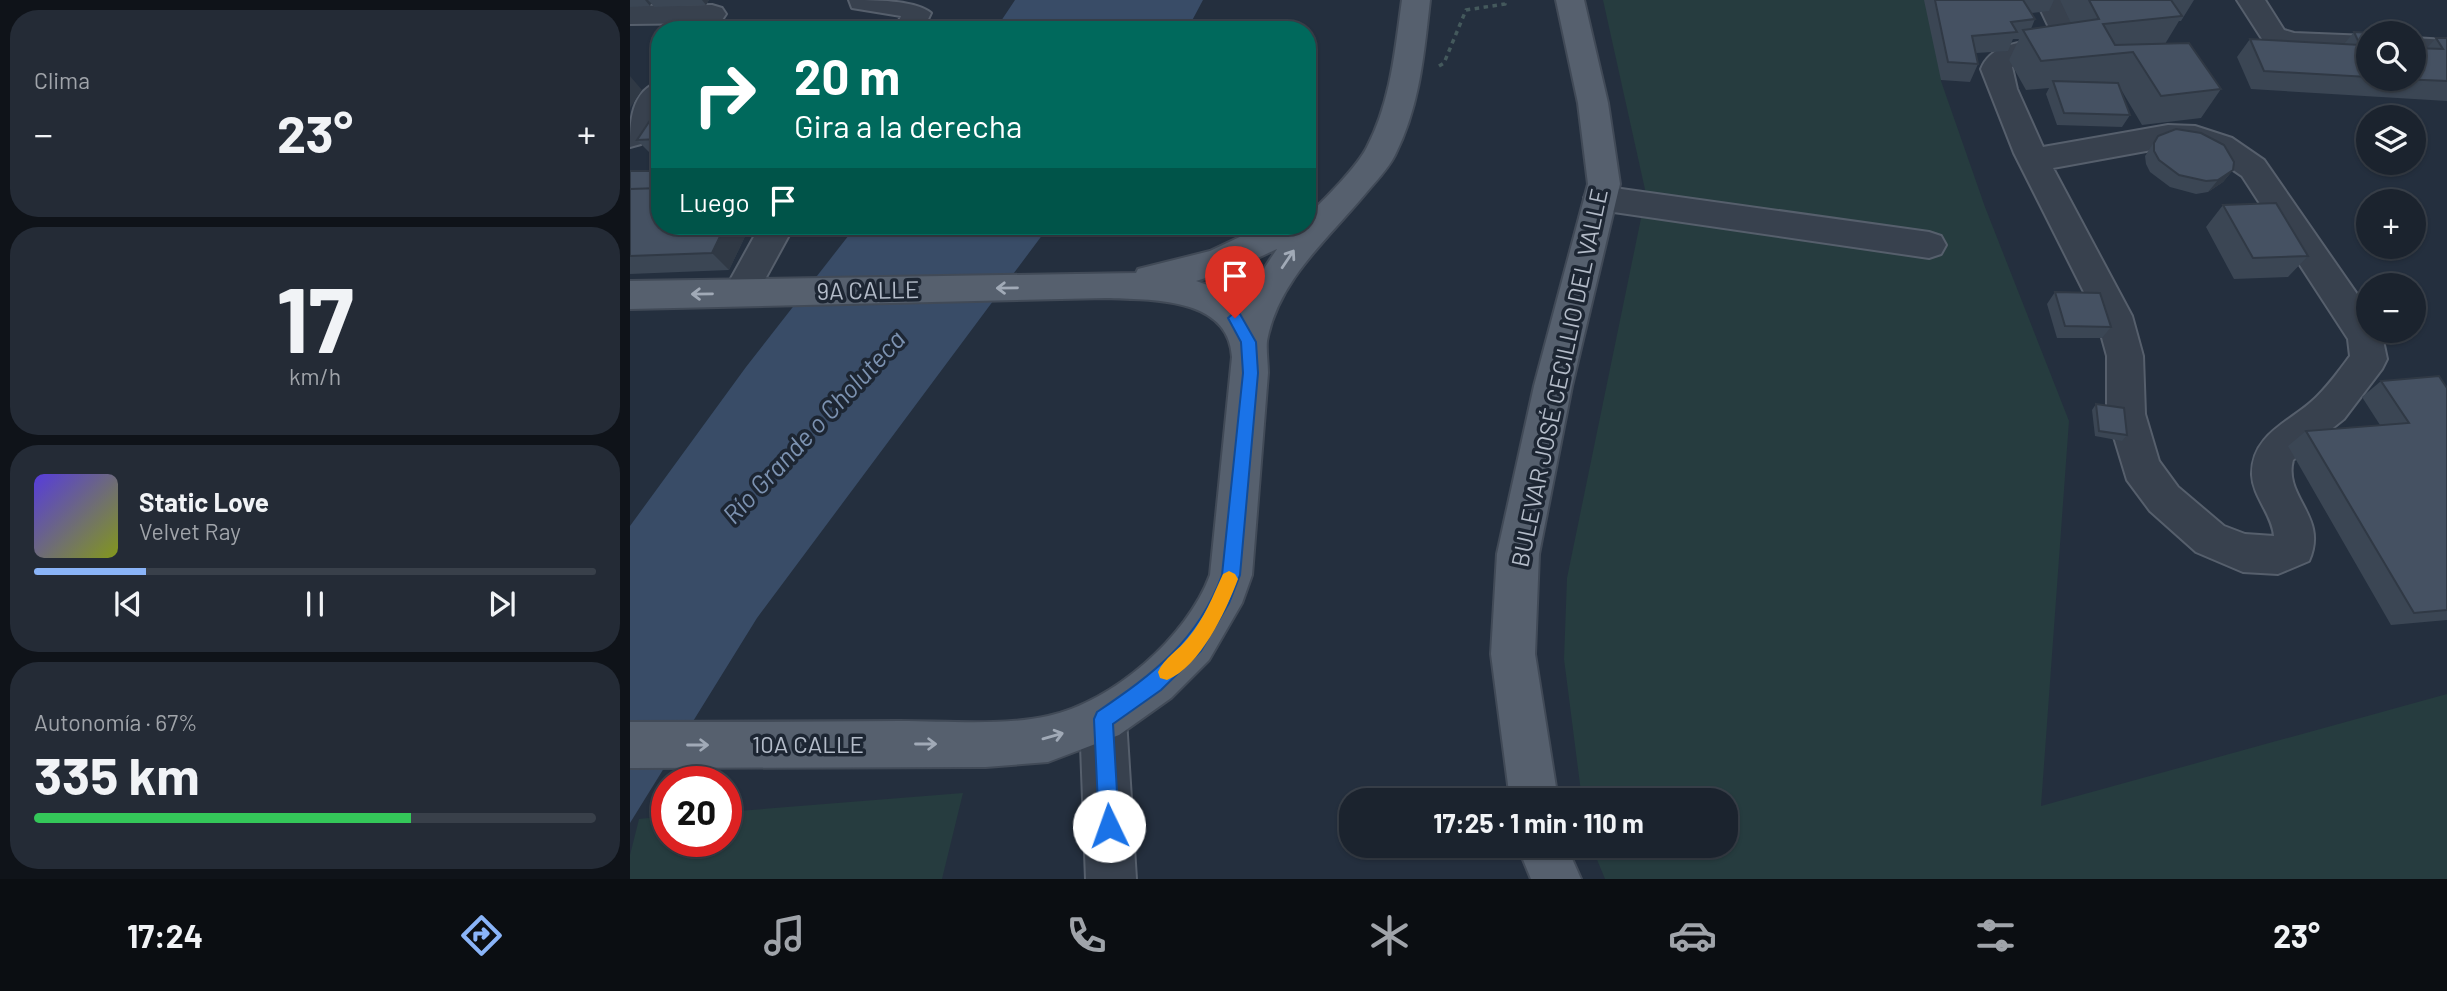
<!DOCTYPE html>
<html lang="es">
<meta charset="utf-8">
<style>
:root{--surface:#1b232e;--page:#242b36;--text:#f1f3f6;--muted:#a0a4aa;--line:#39404a;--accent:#8ab4f8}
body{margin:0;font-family:Barlow,sans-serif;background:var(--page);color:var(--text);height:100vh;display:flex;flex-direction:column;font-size:26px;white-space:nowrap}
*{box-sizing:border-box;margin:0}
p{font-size:23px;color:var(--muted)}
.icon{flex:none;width:38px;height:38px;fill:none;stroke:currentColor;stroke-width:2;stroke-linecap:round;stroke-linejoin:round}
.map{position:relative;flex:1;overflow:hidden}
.details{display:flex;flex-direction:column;gap:10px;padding:10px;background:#0f1319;width:630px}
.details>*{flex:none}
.top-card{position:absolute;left:21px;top:21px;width:665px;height:214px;border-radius:28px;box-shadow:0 2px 5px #0004,0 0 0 2px var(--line);background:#00695c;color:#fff;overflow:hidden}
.tools{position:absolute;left:1726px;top:21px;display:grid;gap:14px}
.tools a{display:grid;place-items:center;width:70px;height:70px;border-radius:50%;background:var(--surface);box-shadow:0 2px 5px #0004,0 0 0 2px var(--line);font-size:35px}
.speed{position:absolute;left:21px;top:766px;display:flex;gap:14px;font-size:35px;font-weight:700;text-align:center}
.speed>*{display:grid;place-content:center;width:91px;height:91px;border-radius:50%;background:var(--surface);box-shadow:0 2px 5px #0004,0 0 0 2px var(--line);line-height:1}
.speed .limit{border:10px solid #d22;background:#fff;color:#111}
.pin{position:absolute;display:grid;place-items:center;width:60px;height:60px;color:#fff;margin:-72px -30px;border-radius:50% 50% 50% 0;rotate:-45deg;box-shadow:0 0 7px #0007}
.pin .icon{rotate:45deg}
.me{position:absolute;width:77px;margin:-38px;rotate:357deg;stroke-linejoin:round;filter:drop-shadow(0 0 5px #0008)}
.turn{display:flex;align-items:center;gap:24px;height:147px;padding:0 28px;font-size:32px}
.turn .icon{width:91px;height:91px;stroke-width:2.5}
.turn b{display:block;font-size:49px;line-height:60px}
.then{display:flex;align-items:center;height:66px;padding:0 28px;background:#0003;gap:14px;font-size:26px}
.big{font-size:52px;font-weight:700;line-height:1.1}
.details .card{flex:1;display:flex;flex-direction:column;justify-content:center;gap:10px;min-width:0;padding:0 24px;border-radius:28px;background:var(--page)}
.details .dial{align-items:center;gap:0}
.dial b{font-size:91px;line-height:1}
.song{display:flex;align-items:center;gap:21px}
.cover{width:84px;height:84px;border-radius:10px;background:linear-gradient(135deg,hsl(250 70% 55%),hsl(70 70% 35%))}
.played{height:7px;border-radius:4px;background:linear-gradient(90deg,var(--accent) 20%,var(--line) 20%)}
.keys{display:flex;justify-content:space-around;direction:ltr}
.heat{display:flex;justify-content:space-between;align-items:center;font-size:38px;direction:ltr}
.charge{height:10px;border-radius:5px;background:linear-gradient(90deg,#34c759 67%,var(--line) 0)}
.trip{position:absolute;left:709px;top:788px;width:399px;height:70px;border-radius:28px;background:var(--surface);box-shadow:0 2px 5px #0004,0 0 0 2px var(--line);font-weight:700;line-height:70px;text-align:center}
.tab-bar{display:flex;height:112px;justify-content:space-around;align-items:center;background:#0b0e12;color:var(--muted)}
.tab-bar .icon{width:49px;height:49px}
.tab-bar .active{color:var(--accent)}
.tab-bar b{font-size:32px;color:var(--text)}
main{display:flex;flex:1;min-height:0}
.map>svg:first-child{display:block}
</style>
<main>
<section class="details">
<div class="card"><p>Clima</p>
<div class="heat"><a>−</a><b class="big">23°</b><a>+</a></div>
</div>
<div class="card dial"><b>17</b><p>km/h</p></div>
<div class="card">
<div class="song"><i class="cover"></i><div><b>Static Love</b><p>Velvet Ray</p></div></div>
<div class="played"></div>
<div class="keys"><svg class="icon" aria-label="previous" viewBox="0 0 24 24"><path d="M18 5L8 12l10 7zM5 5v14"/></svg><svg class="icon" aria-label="pause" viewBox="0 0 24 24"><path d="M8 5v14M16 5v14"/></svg><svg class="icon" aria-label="next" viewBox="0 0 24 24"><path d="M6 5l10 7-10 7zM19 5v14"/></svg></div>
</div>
<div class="card"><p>Autonomía · 67%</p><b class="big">335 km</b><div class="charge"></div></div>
</section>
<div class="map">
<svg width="1817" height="879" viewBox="0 0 1817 879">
<rect width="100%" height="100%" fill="#242f3e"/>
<path fill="#263c3f" d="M973 0H1325L1311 81 1355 207 1439 421 1411 806 1817 694V879H975L961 845H1096V800H952L934 659 937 578 1016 194Z
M333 793 312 879H0V855L9 819 37 816V842H96V812Z"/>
<path fill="#394c67" d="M385 0H573L557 30H365Z
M226 226H419L127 618 0 823V526L116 367Z"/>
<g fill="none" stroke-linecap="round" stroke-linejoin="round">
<g stroke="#565f6c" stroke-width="4">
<path id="minor" d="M219 0C243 0 286 0 301 13L293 30H265L271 16 222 8Z
M1406 0H1434L1454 41 1449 52 1393 61 1382 67 1387 89 1413 147 1538 125 1565 126 1602 138 1634 160 1738 310V331H1751L1757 359 1752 369 1714 419 1663 460C1653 498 1699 516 1679 561L1648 574 1613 572 1566 552 1520 511 1497 480 1477 414V356L1466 316 1384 153 1351 69C1362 41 1398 42 1424 38ZM1538 147 1563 148 1580 154 1612 176 1718 339 1720 356C1708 372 1696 389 1681 402 1657 423 1621 436 1622 475 1623 497 1642 514 1644 536L1615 534 1594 526 1548 487 1529 461 1515 414 1513 356 1502 316 1423 168Z
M1607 0H1635L1654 30 1664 33 1738 36V54L1662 51 1634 42Z
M82 5 92 8 96 14 92 20 82 23 0 24V6Z
M1783 38 1817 40V58L1783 56Z
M30 82V115L11 144 0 147C0 122 1 90 30 82Z
M970 186 1299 232 1311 236 1316 245 1311 254 1299 258 970 210 958 206 954 198 958 190Z
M130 226H164L122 303 110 306 98 303 93 293Z
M473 696 489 703 496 719 506 879H456L450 719 457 703Z"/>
</g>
<g stroke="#414a57" stroke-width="4">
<path id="major" d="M772 0H800C794 53 790 106 765 155 758 169 746 181 736 193 699 238 648 280 637 341 636 350 638 363 638 373L622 575 612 603 579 660 541 698 489 735 418 762 356 767 0 768V722C90 722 180 722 270 721 315 721 374 726 418 716 483 702 557 637 580 575L602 357C599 296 519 300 476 298L0 309V281L506 273 508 269 580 251 633 226H677V216C694 200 727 167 737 147 761 101 765 50 772 0ZM647 249 627 279 615 306 589 289 566 281 604 269Z
M926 0H954L978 103 990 184 942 386 909 554 905 654 928 800H880L861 654 867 554 904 386 958 184 948 103Z
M887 845H936L951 879H901Z"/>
</g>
<path stroke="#44595c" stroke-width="3.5" stroke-dasharray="4.5 4.5" stroke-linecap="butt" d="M809 66 814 63 836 10 875 4 876 0"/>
<use href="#minor" fill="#38414e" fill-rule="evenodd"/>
<use href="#major" fill="#56606e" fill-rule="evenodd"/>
</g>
<path fill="#3b4654" d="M0 0H79L76 5 24 7 21 3 20 6 0 7Z
M1294 0H1424L1419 11 1401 13 1405 19 1401 29 1441 23 1430 0H1564L1551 21H1549L1535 44 1591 89 1571 118 1512 125 1489 86 1500 115 1492 127 1427 125 1416 94 1419 88 1396 90 1379 60 1389 39H1383L1378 51 1346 53 1348 64 1340 82 1311 80Z
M1724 32 1738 33V79H1783L1797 48 1806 38H1817V101L1621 89 1607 57 1620 39 1714 44Z
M30 116V152H19L7 140Z
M1528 136 1603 170 1593 182 1578 192 1566 194 1540 187 1520 172 1516 164 1515 156Z
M0 171 120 226 99 270 0 274Z
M1593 205 1678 256 1658 277 1604 279 1576 227Z
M1425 292 1481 327 1472 338H1427L1417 304Z
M1751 381 1817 388V620L1761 625 1658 446 1676 431 1750 425 1732 397Z
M1466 404 1497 435 1492 441 1465 436 1462 410Z"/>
<path fill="#303945" d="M15 0H18L21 3 20 6Z
M72 0H79L76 5Z
M0 76 12 90 0 108Z
M1603 170 1593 182 1578 192 1588 180Z
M95 226H120L99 270 82 253Z"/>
<path fill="#455162" stroke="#303945" stroke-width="2" d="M1305 0H1393L1405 19 1381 22 1387 32 1342 36 1348 64 1318 62Z
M1459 0H1541L1552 16 1473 24 1485 45 1559 43 1591 89 1531 96 1503 52 1411 61 1393 30 1469 19Z
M1724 32 1743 33H1738V77L1634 71 1620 39 1730 45Z
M1806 38H1817V81L1771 79H1783V48L1813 49Z
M1423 81 1488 83 1500 115 1434 113Z
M23 116H30V139L7 140Z
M1546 129 1571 133 1594 145 1604 162 1603 170 1588 180 1576 181 1549 175 1529 160 1524 151V143L1528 136Z
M0 171H30V188L0 189Z
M30 188V226H95L82 253 0 256V189Z
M1646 203 1678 256 1623 258 1593 205Z
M1425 292 1470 293 1481 327 1435 326Z
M1809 376 1817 388V610L1784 613 1676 431 1779 423 1751 381Z
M1466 404 1494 408 1497 435 1469 431Z"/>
<defs><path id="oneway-shaft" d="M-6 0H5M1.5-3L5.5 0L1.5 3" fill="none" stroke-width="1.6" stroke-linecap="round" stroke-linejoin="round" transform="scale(1.75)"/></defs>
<g stroke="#a1aab7">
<use href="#oneway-shaft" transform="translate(658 259) rotate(-56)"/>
<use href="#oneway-shaft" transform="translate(377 288) rotate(179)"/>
<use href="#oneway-shaft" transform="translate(72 294) rotate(179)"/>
<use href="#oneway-shaft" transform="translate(423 736) rotate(-16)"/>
<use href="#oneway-shaft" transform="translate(296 744)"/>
<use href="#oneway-shaft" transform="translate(68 745)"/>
</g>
<path fill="#1a73e8" stroke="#114b97" stroke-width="2" d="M605 312 610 314 626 342 628 373 610 575 599 603 571 651 531 690 483 724 489 826 486 833 479 836 472 833 469 826 464 719 467 712C523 674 568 641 592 575L613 373 611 342 598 318Z"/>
<path fill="#f59e0b" d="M599 571 605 574 608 579C596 611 570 667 537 680L530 678 528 672C534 658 549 650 558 638 574 619 583 596 593 574Z"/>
<g text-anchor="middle" stroke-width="7" stroke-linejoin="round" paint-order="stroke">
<g font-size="24" fill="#b4bcc9" stroke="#1d2633">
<text transform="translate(238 291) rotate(-1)" y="8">9A CALLE</text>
<text transform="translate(930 378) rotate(-78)" y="8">BULEVAR JOSÉ CECILLIO DEL VALLE</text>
<text x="178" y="753">10A CALLE</text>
</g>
<g font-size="26" font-style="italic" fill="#7c92b1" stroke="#1d2633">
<text transform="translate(184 427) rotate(-47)" y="9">Río Grande o Choluteca</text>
</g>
</g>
</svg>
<div class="tools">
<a><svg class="icon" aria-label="search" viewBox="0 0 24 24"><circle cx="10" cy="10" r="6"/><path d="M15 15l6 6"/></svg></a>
<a><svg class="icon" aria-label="layers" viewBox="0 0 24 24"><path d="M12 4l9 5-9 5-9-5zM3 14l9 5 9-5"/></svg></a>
<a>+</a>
<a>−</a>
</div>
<div class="speed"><div class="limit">20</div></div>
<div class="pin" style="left:605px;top:318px;background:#d93025"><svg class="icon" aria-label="arrive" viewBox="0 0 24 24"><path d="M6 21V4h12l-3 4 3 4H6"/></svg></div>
<svg class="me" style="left:479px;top:826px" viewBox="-20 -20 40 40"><circle r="19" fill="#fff"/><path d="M0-13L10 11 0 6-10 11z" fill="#1a73e8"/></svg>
<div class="trip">17:25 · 1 min · 110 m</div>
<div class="top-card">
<div class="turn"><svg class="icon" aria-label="right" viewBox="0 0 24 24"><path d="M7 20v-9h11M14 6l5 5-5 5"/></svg><div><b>20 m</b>Gira a la derecha</div></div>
<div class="then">Luego<svg class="icon" aria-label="arrive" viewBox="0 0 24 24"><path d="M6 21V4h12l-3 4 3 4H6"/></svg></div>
</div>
</div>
</main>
<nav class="tab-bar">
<b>17:24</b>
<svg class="icon active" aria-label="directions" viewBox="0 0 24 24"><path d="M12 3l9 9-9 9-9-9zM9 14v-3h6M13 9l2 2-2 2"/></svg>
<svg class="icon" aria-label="music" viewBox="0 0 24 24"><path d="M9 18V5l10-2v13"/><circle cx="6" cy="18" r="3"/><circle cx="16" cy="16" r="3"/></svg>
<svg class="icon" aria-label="phone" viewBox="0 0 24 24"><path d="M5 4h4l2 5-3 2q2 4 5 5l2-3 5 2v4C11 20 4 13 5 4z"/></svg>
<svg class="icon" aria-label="climate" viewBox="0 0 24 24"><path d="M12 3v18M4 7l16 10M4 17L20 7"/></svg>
<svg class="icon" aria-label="car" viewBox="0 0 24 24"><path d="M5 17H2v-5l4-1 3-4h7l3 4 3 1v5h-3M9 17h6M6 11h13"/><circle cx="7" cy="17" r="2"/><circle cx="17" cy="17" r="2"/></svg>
<svg class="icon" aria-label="filters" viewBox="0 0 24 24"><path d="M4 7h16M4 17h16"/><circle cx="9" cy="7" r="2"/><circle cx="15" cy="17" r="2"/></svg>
<b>23°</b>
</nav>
